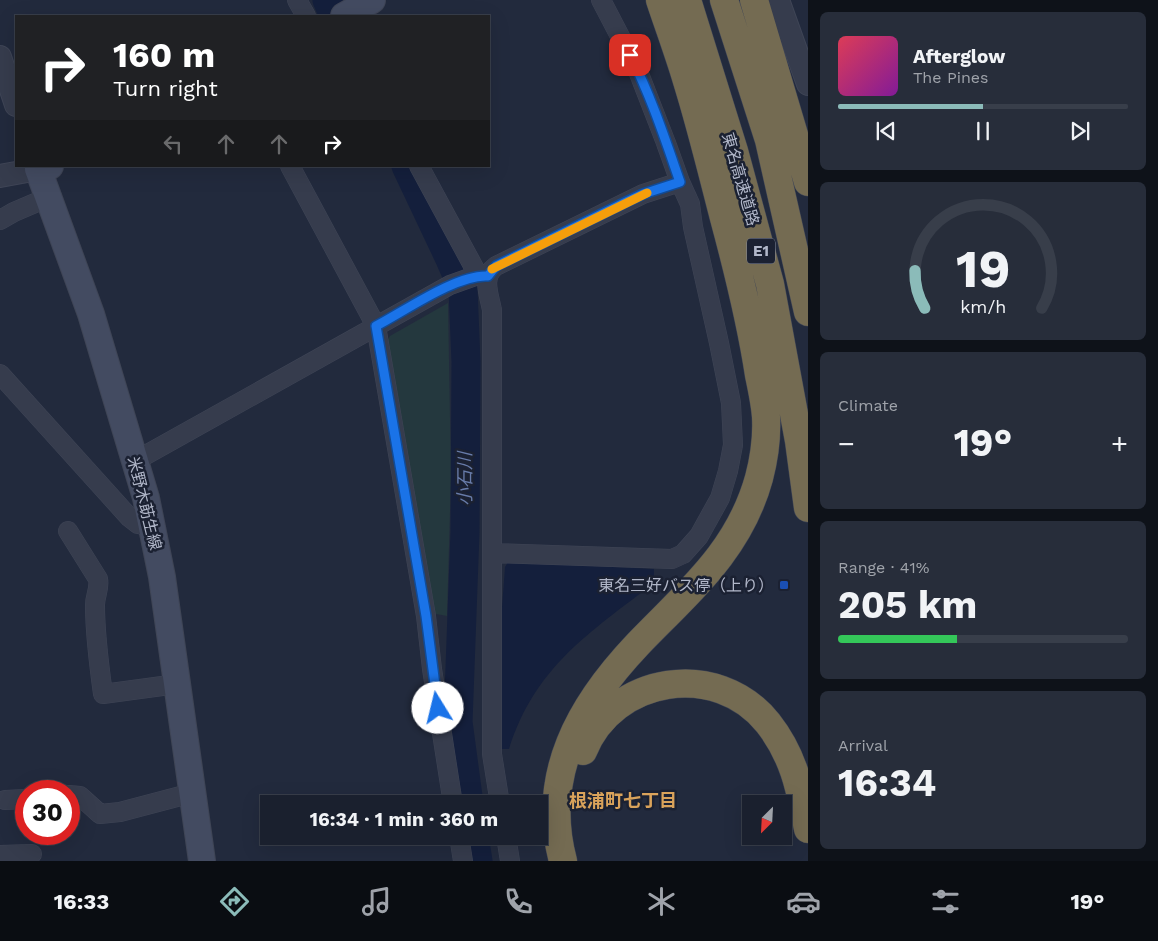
<!DOCTYPE html>
<meta charset="utf-8">
<style>
:root{--surface:#1a202e;--page:#272d3a;--text:#f1f3f6;--muted:#9fa3aa;--line:#383e4a;--accent:#8bbbb9}
body{margin:0;font-family:"Work Sans","Noto Sans JP",sans-serif;background:var(--page);color:var(--text);height:100vh;display:flex;flex-direction:column;font-size:19px;white-space:nowrap}
*{box-sizing:border-box;margin:0}
p{font-size:16px;color:var(--muted)}
.icon{flex:none;width:28px;height:28px;fill:none;stroke:currentColor;stroke-width:2;stroke-linecap:round;stroke-linejoin:round}
.map{position:relative;flex:1;overflow:hidden}
.sheet{display:flex;flex-direction:column;gap:12px;padding:12px;background:#0e1219;width:350px}
.sheet>*{flex:none}
.guide{position:absolute;left:15px;top:15px;width:475px;height:152px;border-radius:0px;box-shadow:0 5px 20px #0002,0 0 0 1px var(--line);background:#202124;color:#fff;overflow:hidden}
.needle{width:32px;rotate:204deg}
.tools{position:absolute;left:742px;top:795px;display:grid;gap:10px}
.tools a{display:grid;place-items:center;width:50px;height:50px;border-radius:0px;background:var(--surface);box-shadow:0 5px 20px #0002,0 0 0 1px var(--line);font-size:25px}
.speed{position:absolute;left:15px;top:780px;display:flex;gap:10px;font-size:25px;font-weight:700;text-align:center}
.speed>*{display:grid;place-content:center;width:65px;height:65px;border-radius:50%;background:var(--surface);box-shadow:0 5px 20px #0002,0 0 0 1px var(--line);line-height:1}
.speed .limit{border:8px solid #d22;background:#fff;color:#111}
.pin{position:absolute;display:grid;place-items:center;width:42px;height:42px;color:#fff;margin:-21px;border-radius:10px;box-shadow:0 2px 8px #0006}
.me{position:absolute;width:55px;margin:-28px;rotate:351deg;stroke-linejoin:round;filter:drop-shadow(0 0 4px #0008)}
.turn{display:flex;align-items:center;gap:18px;height:105px;padding:0 15px;font-size:22px}
.turn .icon{width:65px;height:65px;stroke-width:2.5}
.turn b{display:block;font-size:35px;line-height:42px}
.lanes{display:flex;align-items:center;height:48px;padding:0 15px;background:#0003;justify-content:center;gap:25px;direction:ltr}
.lanes .off{opacity:.35}
.big{font-size:38px;font-weight:700;line-height:1.1}
.sheet .tile{flex:1;display:flex;flex-direction:column;justify-content:center;gap:8px;min-width:0;padding:0 18px;border-radius:8px;background:var(--page)}
.sheet .dial{align-items:center;gap:0}
.dial svg{height:130px;overflow:visible;fill:none;stroke:var(--line);stroke-width:7;stroke-linecap:round;text-anchor:middle}
.dial text{fill:var(--text);stroke:none}
.song{display:flex;align-items:center;gap:15px}
.cover{width:60px;height:60px;border-radius:8px;background:linear-gradient(135deg,hsl(350 70% 55%),hsl(290 70% 35%))}
.played{height:5px;border-radius:2px;background:linear-gradient(90deg,var(--accent) 50%,var(--line) 50%)}
.keys{display:flex;justify-content:space-around;direction:ltr}
.heat{display:flex;justify-content:space-between;align-items:center;font-size:28px;direction:ltr}
.charge{height:8px;border-radius:4px;background:linear-gradient(90deg,#34c759 41%,var(--line) 0)}
.trip{position:absolute;left:260px;top:795px;width:288px;height:50px;border-radius:0px;background:var(--surface);box-shadow:0 5px 20px #0002,0 0 0 1px var(--line);font-weight:700;line-height:50px;text-align:center}
.tabs{display:flex;height:80px;justify-content:space-around;align-items:center;background:#0a0d12;color:var(--muted)}
.tabs .icon{width:35px;height:35px}
.tabs .current{color:var(--accent)}
.tabs b{font-size:22px;color:var(--text)}
main{display:flex;flex:1;min-height:0}
.map>svg:first-child{display:block}
</style>
<main>
<div class="map">
<svg width="808" height="861" viewBox="0 0 808 861">
<rect width="100%" height="100%" fill="#222a3d"/>
<path fill="#24383e" d="M448 303 451 477 447 616 431 613 384 345 390 336Z"/>
<path fill="#141f3c" d="M508 562 654 569V583C589 633 535 667 509 749H502C493 689 501 627 505 567Z"/>
<g fill="none" stroke-linecap="round" stroke-linejoin="round">
<path stroke="#141f3c" stroke-width="29" d="M327 0 334 16
M406 166 449 257 463 289 466 362 465 532 458 722 469 804
M474 836 478 861"/>
<g stroke="#3f4556" stroke-width="20">
<path id="minor" d="M297 0 306 16
M290 166 376 326 426 616 432 669 453 804
M419 166 478 275
M0 220 14 212 49 197
M0 374 129 517 138 524 153 527
M135 461 450 285 478 275 488 276
M68 531 98 579C100 589 95 595 95 605 95 634 99 665 103 694L177 684
M492 553 672 559 683 554 699 536 720 498 728 471 733 445 731 403 719 343 693 227 690 204 680 182 666 143 638 71 601 0
M69 795 80 796 100 814 120 812 192 793
M5 800 26 799
M500 804 492 754V310C489 294 481 277 496 266L643 194 680 182
M459 836 463 861
M506 836 510 861
M0 855 32 854"/>
</g>
<g stroke="#3f4556" stroke-width="24">
<path id="tertiary" d="M778 0 808 84
M0 57 16 105
M0 176 38 169 37 166"/>
</g>
<g stroke="#3f4556" stroke-width="28">
<path id="secondary" d="M344 16 372 0
M50 166 38 169 91 314 146 498 162 577 202 861"/>
</g>
<g stroke="#3e4455" stroke-width="29">
<path id="motorway" d="M687 0 734 151 770 284 799 441 808 508
M724 0 769 140 808 312
M754 0 808 182
M583 751C613 676 717 659 768 723 794 756 800 789 808 829
M563 861C540 775 580 705 638 644 688 592 739 551 759 478 764 459 767 436 766 417 765 403 762 389 759 375 751 322 738 270 724 218 712 172 701 126 687 81 679 54 669 27 660 0"/>
</g>
<use href="#minor" stroke="#363c4d" stroke-width="19"/>
<use href="#tertiary" stroke="#363c4d" stroke-width="22"/>
<use href="#secondary" stroke="#434b61" stroke-width="26"/>
<use href="#motorway" stroke="#746b52" stroke-width="28"/>
</g>
<g fill="none" stroke-linecap="round" stroke-linejoin="round">
<g stroke="#114b97" stroke-width="12">
<path id="route" d="M438 708 426 616 376 326C405 311 457 274 488 276L496 266 626 202 643 194 680 182C665 139 651 96 630 55"/>
</g>
<use href="#route" stroke="#1a73e8" stroke-width="9"/>
<path stroke="#f59e0b" stroke-width="9" d="M492 269 647 193"/>
</g>
<rect fill="#1a4fb4" stroke="#1b2132" stroke-width="2" x="779" y="580" width="10" height="10" rx="2.5"/>
<g text-anchor="middle" stroke-width="5" stroke-linejoin="round" paint-order="stroke">
<rect fill="#1b2132" stroke="#848a9c" stroke-width="1" x="747" y="238.5" width="28" height="25" rx="4"/>
<g font-size="15" font-weight="bold" fill="#b1b7c9">
<text x="761" y="256">E1</text>
</g>
<g font-size="16" fill="#b1b7c9" stroke="#1b2132">
<text transform="translate(741 179) rotate(74)" y="6">東名高速道路</text>
<text transform="translate(145 503) rotate(76)" y="6">米野木莇生線</text>
</g>
<g font-size="16" fill="#b1b7c9" stroke="#1b2132" text-anchor="end">
<text x="774" y="591">東名三好バス停（上り）</text>
</g>
<g font-size="18" font-style="italic" fill="#687caa" stroke="#1b2132">
<text transform="translate(465 479) rotate(-90)" y="6">小石川</text>
</g>
<g font-size="18" font-weight="bold" fill="#daa35b" stroke="#1b2132">
<text x="623" y="807">根浦町七丁目</text>
</g>
</g>
</svg>
<div class="tools">
<a><svg class="needle" viewBox="-14 -14 28 28"><path d="M0-13l5 13h-10z" fill="#e53935"/><path d="M0 13l5-13h-10z" fill="#9fa3aa"/></svg></a>
</div>
<div class="speed"><div class="limit">30</div></div>
<div class="pin" style="left:630px;top:55px;background:#d93025"><svg class="icon" aria-label="arrive" viewBox="0 0 24 24"><path d="M6 21V4h12l-3 4 3 4H6"/></svg></div>
<svg class="me" style="left:438px;top:708px" viewBox="-20 -20 40 40"><circle r="19" fill="#fff"/><path d="M0-13L10 11 0 6-10 11z" fill="#1a73e8"/></svg>
<div class="trip">16:34 · 1 min · 360 m</div>
<div class="guide">
<div class="turn"><svg class="icon" aria-label="right" viewBox="0 0 24 24"><path d="M7 20v-9h11M14 6l5 5-5 5"/></svg><div><b>160 m</b>Turn right</div></div>
<div class="lanes"><svg class="icon off" aria-label="left" viewBox="0 0 24 24"><path d="M17 20v-9H6M10 6l-5 5 5 5"/></svg><svg class="icon off" aria-label="ahead" viewBox="0 0 24 24"><path d="M12 20V5M6 11l6-6 6 6"/></svg><svg class="icon off" aria-label="ahead" viewBox="0 0 24 24"><path d="M12 20V5M6 11l6-6 6 6"/></svg><svg class="icon" aria-label="right" viewBox="0 0 24 24"><path d="M7 20v-9h11M14 6l5 5-5 5"/></svg></div>
</div>
</div>
<section class="sheet">
<div class="tile">
<div class="song"><i class="cover"></i><div><b>Afterglow</b><p>The Pines</p></div></div>
<div class="played"></div>
<div class="keys"><svg class="icon" aria-label="previous" viewBox="0 0 24 24"><path d="M18 5L8 12l10 7zM5 5v14"/></svg><svg class="icon" aria-label="pause" viewBox="0 0 24 24"><path d="M8 5v14M16 5v14"/></svg><svg class="icon" aria-label="next" viewBox="0 0 24 24"><path d="M6 5l10 7-10 7zM19 5v14"/></svg></div>
</div>
<div class="tile dial"><svg viewBox="0 0 100 80">
<path d="M14 69A42 42 0 1 1 86 69"/>
<path d="M14 69A42 42 0 0 1 8 46" stroke="#8bbbb9"/>
<text x="50" y="56" font-size="32" font-weight="700">19</text>
<text x="50" y="72" font-size="11">km/h</text>
</svg></div>
<div class="tile"><p>Climate</p>
<div class="heat"><a>−</a><b class="big">19°</b><a>+</a></div>
</div>
<div class="tile"><p>Range · 41%</p><b class="big">205 km</b><div class="charge"></div></div>
<div class="tile"><p>Arrival</p><b class="big">16:34</b></div>
</section>
</main>
<nav class="tabs">
<b>16:33</b>
<svg class="icon current" aria-label="directions" viewBox="0 0 24 24"><path d="M12 3l9 9-9 9-9-9zM9 14v-3h6M13 9l2 2-2 2"/></svg>
<svg class="icon" aria-label="music" viewBox="0 0 24 24"><path d="M9 18V5l10-2v13"/><circle cx="6" cy="18" r="3"/><circle cx="16" cy="16" r="3"/></svg>
<svg class="icon" aria-label="phone" viewBox="0 0 24 24"><path d="M5 4h4l2 5-3 2q2 4 5 5l2-3 5 2v4C11 20 4 13 5 4z"/></svg>
<svg class="icon" aria-label="climate" viewBox="0 0 24 24"><path d="M12 3v18M4 7l16 10M4 17L20 7"/></svg>
<svg class="icon" aria-label="car" viewBox="0 0 24 24"><path d="M5 17H2v-5l4-1 3-4h7l3 4 3 1v5h-3M9 17h6M6 11h13"/><circle cx="7" cy="17" r="2"/><circle cx="17" cy="17" r="2"/></svg>
<svg class="icon" aria-label="filters" viewBox="0 0 24 24"><path d="M4 7h16M4 17h16"/><circle cx="9" cy="7" r="2"/><circle cx="15" cy="17" r="2"/></svg>
<b>19°</b>
</nav>
